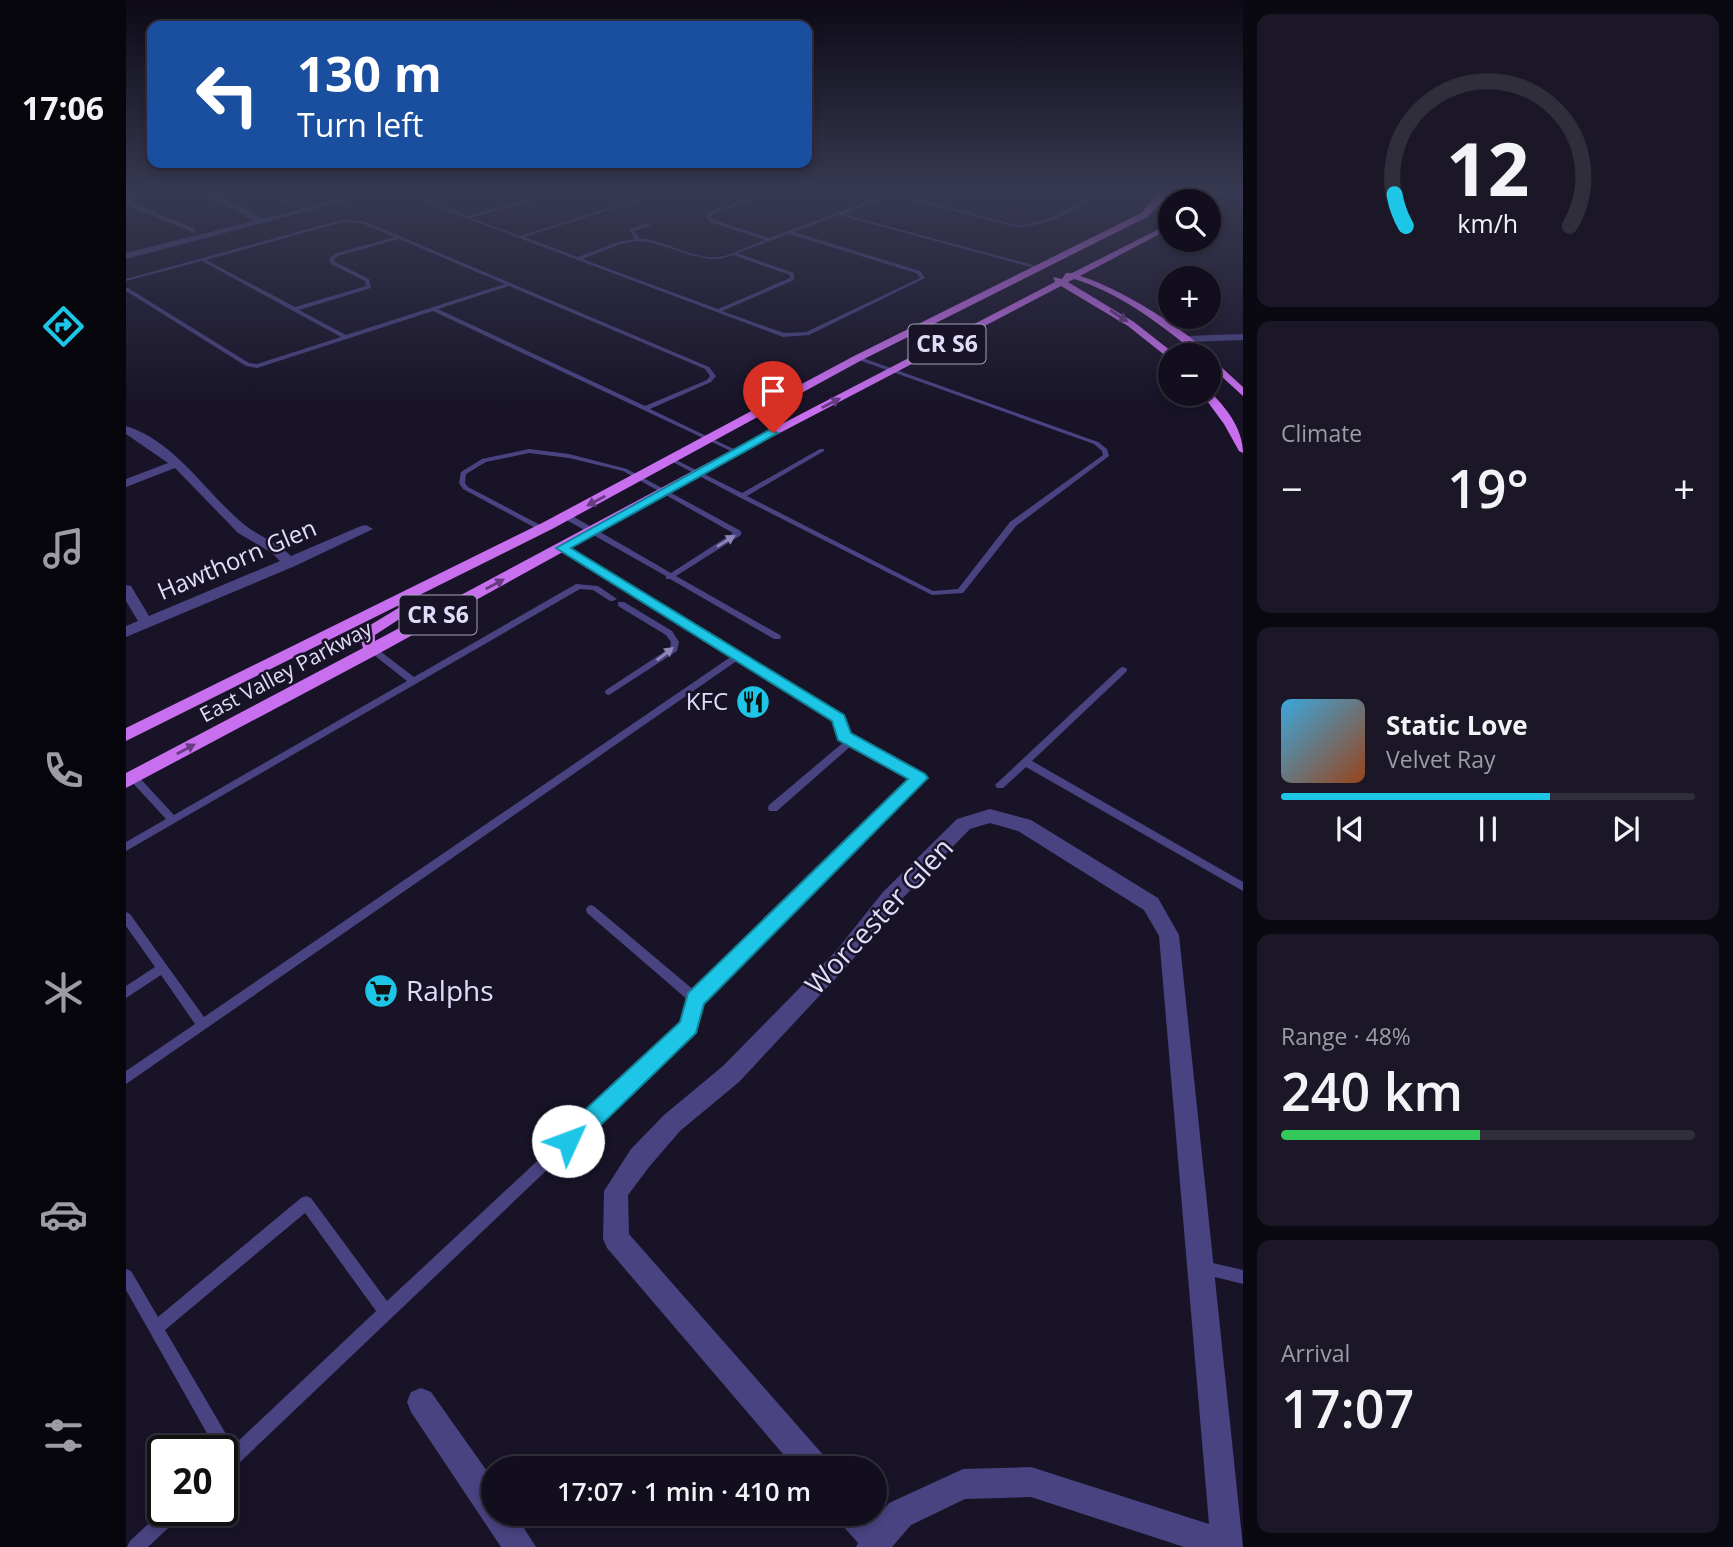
<!DOCTYPE html>
<meta charset="utf-8">
<style>
:root{--surface:#120e1d;--page:#1b1726;--text:#f1f3f6;--muted:#9c9ca4;--line:#312e3b;--accent:#1dc6e7}
body{margin:0;font-family:"Open Sans",sans-serif;background:var(--page);color:var(--text);height:100vh;display:flex;flex-direction:column;font-size:26px;white-space:nowrap}
*{box-sizing:border-box;margin:0}
p{font-size:23px;color:var(--muted)}
.icon{flex:none;width:38px;height:38px;fill:none;stroke:currentColor;stroke-width:2;stroke-linecap:round;stroke-linejoin:round}
.map{position:relative;flex:1;overflow:hidden}
.details{display:flex;flex-direction:column;gap:14px;padding:14px;background:#0a0810;width:490px}
.details>*{flex:none}
.guide{position:absolute;left:21px;top:21px;width:665px;height:147px;border-radius:14px;box-shadow:0 4px 10px #0003,0 0 0 2px var(--line);background:#1a4fa0;color:#fff;overflow:hidden}
.controls{position:absolute;left:1032px;top:189px;display:grid;gap:14px}
.controls a{display:grid;place-items:center;width:63px;height:63px;border-radius:50%;background:var(--surface);box-shadow:0 4px 10px #0003,0 0 0 2px var(--line);font-size:35px}
.speed{position:absolute;left:21px;top:1435px;display:flex;gap:14px;font-size:35px;font-weight:700;text-align:center}
.speed>*{display:grid;place-content:center;width:91px;height:91px;border-radius:50%;background:var(--surface);box-shadow:0 4px 10px #0003,0 0 0 2px var(--line);line-height:1}
.speed .limit{border:4px solid #111;border-radius:10px;background:#fff;color:#111}
.pin{position:absolute;display:grid;place-items:center;width:60px;height:60px;color:#fff;margin:-72px -30px;border-radius:50% 50% 50% 0;rotate:-45deg;box-shadow:0 0 7px #0007}
.pin .icon{rotate:45deg}
.me{position:absolute;width:77px;margin:-38px;rotate:47deg;stroke-linejoin:round;filter:drop-shadow(0 0 5px #0008)}
.turn{display:flex;align-items:center;gap:24px;height:147px;padding:0 35px;font-size:32px}
.turn .icon{width:91px;height:91px;stroke-width:2.5}
.turn b{display:block;font-size:49px;line-height:60px}
.big{font-size:52px;font-weight:600;line-height:1.1}
.details .card{flex:1;display:flex;flex-direction:column;justify-content:center;gap:10px;min-width:0;padding:0 24px;border-radius:14px;background:var(--page)}
.details .dial{align-items:center;gap:0}
.dial svg{height:182px;overflow:visible;fill:none;stroke:var(--line);stroke-width:7;stroke-linecap:round;text-anchor:middle}
.dial text{fill:var(--text);stroke:none}
.song{display:flex;align-items:center;gap:21px}
.cover{width:84px;height:84px;border-radius:10px;background:linear-gradient(135deg,hsl(200 70% 55%),hsl(20 70% 35%))}
.played{height:7px;border-radius:4px;background:linear-gradient(90deg,var(--accent) 65%,var(--line) 65%)}
.keys{display:flex;justify-content:space-around;direction:ltr}
.heat{display:flex;justify-content:space-between;align-items:center;font-size:38px;direction:ltr}
.charge{height:10px;border-radius:5px;background:linear-gradient(90deg,#34c759 48%,var(--line) 0)}
.trip{position:absolute;left:355px;top:1456px;width:406px;height:70px;border-radius:35px;background:var(--surface);box-shadow:0 4px 10px #0003,0 0 0 2px var(--line);font-weight:600;line-height:70px;text-align:center}
main{display:flex;flex:1;min-height:0}
.dock{display:flex;flex-direction:column;width:126px;justify-content:space-around;align-items:center;background:#07060c;color:var(--muted)}
.dock .icon{width:49px;height:49px}
.dock .selected{color:var(--accent)}
.dock b{font-size:32px;color:var(--text)}
.map>svg:first-child{display:block}
</style>
<main>
<nav class="dock">
<b>17:06</b>
<svg class="icon selected" aria-label="directions" viewBox="0 0 24 24"><path d="M12 3l9 9-9 9-9-9zM9 14v-3h6M13 9l2 2-2 2"/></svg>
<svg class="icon" aria-label="music" viewBox="0 0 24 24"><path d="M9 18V5l10-2v13"/><circle cx="6" cy="18" r="3"/><circle cx="16" cy="16" r="3"/></svg>
<svg class="icon" aria-label="phone" viewBox="0 0 24 24"><path d="M5 4h4l2 5-3 2q2 4 5 5l2-3 5 2v4C11 20 4 13 5 4z"/></svg>
<svg class="icon" aria-label="climate" viewBox="0 0 24 24"><path d="M12 3v18M4 7l16 10M4 17L20 7"/></svg>
<svg class="icon" aria-label="car" viewBox="0 0 24 24"><path d="M5 17H2v-5l4-1 3-4h7l3 4 3 1v5h-3M9 17h6M6 11h13"/><circle cx="7" cy="17" r="2"/><circle cx="17" cy="17" r="2"/></svg>
<svg class="icon" aria-label="filters" viewBox="0 0 24 24"><path d="M4 7h16M4 17h16"/><circle cx="9" cy="7" r="2"/><circle cx="15" cy="17" r="2"/></svg>
</nav>
<div class="map">
<svg width="1117" height="1547" viewBox="0 0 1117 1547">
<rect width="100%" height="100%" fill="#181327"/>
<g fill="none" stroke-linecap="round" stroke-linejoin="round">
<path fill="#494381" fill-rule="evenodd" d="M127 190H133L182 210 179 211Z
M158 190H164L170 193 168 194Z
M326 190H333L303 201 304 202 341 216 435 190H442L345 218 394 236 540 190H547L398 237 452 257 492 242 509 239 503 229 523 223 525 225 508 231 513 238C539 240 567 260 593 257 607 255 625 245 639 240L584 222 580 216 583 212 648 190H655L586 214 584 216 588 220 643 238 772 190H778L770 193 890 225C922 223 947 208 973 190H978C951 210 924 226 890 227L767 195 717 214 914 267 912 269 713 215 668 232 794 271 799 278 683 335 657 337 300 203V199ZM663 234 790 273 794 278 680 332 658 333 596 311 668 280V273L611 253ZM511 241 528 243 564 255 584 259H594L607 255 664 275V278L592 309 456 259 495 244Z
M215 220 238 221 583 367 590 376 585 382 524 409 614 452 609 453 307 311 131 368 120 366 0 291V288H2L123 363 131 364 215 337 76 261 0 281V279ZM217 222 235 223 269 237 211 253 203 258 205 264 239 281 240 286 169 307 80 260ZM273 239 379 284 220 335 173 310 245 288 243 279 209 262 208 259 215 255ZM383 286 579 369 584 376 581 380 519 406 312 309Z
M730 357H734L972 442 981 449 983 456 890 526 837 593 806 595 613 497 543 460 548 459 616 493 694 449H698V451L621 496 807 591 832 589 884 522 977 455 976 451 968 444 730 359Z
M403 449 443 454 501 469 615 531V535L550 576 654 635 655 637 654 639H648L544 579H540V576L437 518V514H443L545 573 607 533 497 471 443 458 403 453 360 462 340 474 339 483 342 487 418 527V531H415L337 489 333 483 335 472 356 459Z
M433 546H439L716 716 722 734 797 775 799 778 574 1002 567 1031 111 1465 102 1473 96 1475V1451H91L0 1290V1269L5 1271 32 1317 175 1198 180 1196 185 1198 261 1301 558 1024 563 1001 461 913 460 910 461 907 465 905 469 907 569 991 787 779 726 745 651 811H643L642 808 643 805 719 741 713 736 709 720 612 660 0 1084V1071L69 1024 35 975 0 998V986L29 967 0 926V912L4 914 78 1017 606 656 433 550ZM179 1213 250 1311 107 1446 39 1330Z
M450 584 472 586 491 599 487 601H484L467 590 454 589 0 851V842L40 819 4 780 2 777 4 774H10L48 815 281 681 244 652 243 650 244 648H250L288 677Z
M492 602H498L546 631 553 642 551 651 483 695 480 694 479 692 480 690 544 648 545 642 540 635 492 606Z
M997 667 1000 668 1001 670 1000 672 906 761 1117 882V891L900 767 877 788H871L869 785 994 668Z
M1078 1261 1117 1270V1284L1073 1273 1071 1268 1073 1263Z
M37 1510H57L55 1516 22 1547H1L4 1541Z"/>
<path fill="#494381" fill-rule="evenodd" d="M14 190H25L8 197 5 202 69 229V233L0 205 2 194Z
M63 190C87 190 115 205 135 219L248 190H261L0 259V253L128 221 114 212Z
M1075 190 1117 196V200L1078 192Z
M1117 334V340L1059 342 1054 339 1059 336Z
M0 426C51 442 80 494 120 526 134 537 152 543 165 556L235 526 240 525 247 529 169 566 0 637V626L12 621 0 601V585L5 586 23 616 154 561 146 553 112 533 49 468 0 487V479L42 463 0 434Z
M864 809 905 820 1032 898 1053 935 1117 1547H1058L905 1497 839 1499 785 1525 766 1547H730L732 1543 716 1525 712 1514H747L751 1518 763 1503 837 1469 905 1467 1083 1524 1033 936 1018 910 892 831 864 823 844 829 771 904 724 963 613 1082 554 1131 523 1167 502 1195 503 1234 699 1457 703 1468H669L481 1248 477 1239 478 1191 505 1149 538 1115 597 1066 710 951 757 892 831 819Z
M295 1388 305 1392 368 1481V1514H389L410 1547H375L285 1412 281 1402 285 1392Z"/>
<path fill="#c86ff0" fill-rule="evenodd" d="M1035 190H1042L1039 199 1021 217 736 360 428 528 0 741V728L418 522 728 356 1015 213Z
M1073 190H1080L1074 201H1066Z
M1045 223V228L954 276C989 286 1060 328 1083 355H1072C1036 325 994 293 948 279L942 282 1008 322 1050 355 1041 357 1002 326 935 286 627 447 252 654 0 788V773L237 648 233 633 236 630 289 598 294 597 301 601 249 635V641L619 443 929 282 927 277 936 279 940 273H946Z
M1083 356 1117 387V396L1083 365Z
M1083 391C1100 407 1117 429 1117 453L1113 451 1098 424 1076 394H1083Z"/>
</g>
<defs><path id="oneway-solid" d="M-6-.8H1V-3.2L6.5 0L1 3.2V.8H-6Z" transform="scale(1.75)"/></defs>
<g fill="#673c81">
<use href="#oneway-solid" transform="translate(993 316) rotate(33)"/>
<use href="#oneway-solid" transform="translate(705 403) rotate(-27)"/>
<use href="#oneway-solid" transform="translate(470 501) rotate(152)"/>
<use href="#oneway-solid" transform="translate(369 584) rotate(-28)"/>
<use href="#oneway-solid" transform="translate(60 749) rotate(-28)"/>
</g>
<g fill="#8e88b8">
<use href="#oneway-solid" transform="translate(600 541) rotate(-32)"/>
<use href="#oneway-solid" transform="translate(539 654) rotate(-38)"/>
</g>
<linearGradient id="sky" x2="0" y2="1"><stop stop-color="#0d0a15"/><stop offset="0.47" stop-color="#373952"/><stop offset="1" stop-color="#373952" stop-opacity="0"/></linearGradient>
<rect width="1117" height="407" fill="url(#sky)"/>
<path fill="#1dc6e7" stroke="#138196" stroke-width="2" d="M643 430 652 433 445 548 718 715 725 733 799 774 802 778 578 1004 570 1033 450 1149 442 1152 434 1149 431 1141 434 1133 554 1022 562 993 782 779 712 740 706 721 430 548Z"/>
<defs>
<g id="restaurant-disc" transform="scale(1.75)"><circle r="9.5" fill="#1dc6e7" stroke="#181327"/><path d="M-5-6h1v4h1v-4h1v4h1v-4h1v5L-1.5 .5V6h-2V.5L-5-1ZM5-6V6H3V1.5H1.5Q1.5-4 5-6Z" fill="#111"/></g>
<g id="supermarket-disc" transform="scale(1.75)"><circle r="9.5" fill="#1dc6e7" stroke="#181327"/><path d="M-6-5.5h2.5l.6 2H6L4.5 2H-2.5L-4.4-4H-6ZM-1.5 3.2a1.3 1.3 0 1 0 .1 0ZM3 3.2a1.3 1.3 0 1 0 .1 0Z" fill="#111"/></g>
</defs>
<g fill-rule="evenodd">
<use href="#restaurant-disc" x="627" y="702"/>
<use href="#supermarket-disc" x="255" y="991"/>
</g>
<g text-anchor="middle" stroke-width="5" stroke-linejoin="round" paint-order="stroke">
<g font-size="21" fill="#e2dcfb" stroke="#181327">
<text transform="translate(160 672) rotate(-28)" y="7">East Valley Parkway</text>
</g>
<g fill="#181327" stroke="#a5a0bb" stroke-width="2">
<rect x="782.5" y="324.5" width="77" height="39" rx="5"/>
<rect x="273.5" y="595.5" width="77" height="39" rx="5"/>
</g>
<g font-size="23" font-weight="bold" fill="#e2dcfb">
<text x="821" y="352">CR S6</text>
<text x="312" y="623">CR S6</text>
</g>
<g font-size="24" fill="#e2dcfb" stroke="#181327">
<text transform="translate(111 560) rotate(-23)" y="8">Hawthorn Glen</text>
</g>
<g font-size="24" fill="#e2dcfb" stroke="#181327" text-anchor="end">
<text x="602" y="710">KFC</text>
</g>
<g font-size="28" fill="#e2dcfb" stroke="#181327">
<text transform="translate(753 916) rotate(-47)" y="10">Worcester Glen</text>
</g>
<g font-size="28" fill="#e2dcfb" stroke="#181327" text-anchor="start">
<text x="280" y="1001">Ralphs</text>
</g>
</g>
</svg>
<div class="controls">
<a><svg class="icon" aria-label="search" viewBox="0 0 24 24"><circle cx="10" cy="10" r="6"/><path d="M15 15l6 6"/></svg></a>
<a>+</a>
<a>−</a>
</div>
<div class="speed"><div class="limit">20</div></div>
<div class="pin" style="left:647px;top:433px;background:#d93025"><svg class="icon" aria-label="arrive" viewBox="0 0 24 24"><path d="M6 21V4h12l-3 4 3 4H6"/></svg></div>
<svg class="me" style="left:442px;top:1141px" viewBox="-20 -20 40 40"><circle r="19" fill="#fff"/><path d="M0-13L10 11 0 6-10 11z" fill="#1dc6e7"/></svg>
<div class="trip">17:07 · 1 min · 410 m</div>
<div class="guide">
<div class="turn"><svg class="icon" aria-label="left" viewBox="0 0 24 24"><path d="M17 20v-9H6M10 6l-5 5 5 5"/></svg><div><b>130 m</b>Turn left</div></div>
</div>
</div>
<section class="details">
<div class="card dial"><svg viewBox="0 0 100 80">
<path d="M14 69A42 42 0 1 1 86 69"/>
<path d="M14 69A42 42 0 0 1 9 55" stroke="#1dc6e7"/>
<text x="50" y="56" font-size="32" font-weight="700">12</text>
<text x="50" y="72" font-size="11">km/h</text>
</svg></div>
<div class="card"><p>Climate</p>
<div class="heat"><a>−</a><b class="big">19°</b><a>+</a></div>
</div>
<div class="card">
<div class="song"><i class="cover"></i><div><b>Static Love</b><p>Velvet Ray</p></div></div>
<div class="played"></div>
<div class="keys"><svg class="icon" aria-label="previous" viewBox="0 0 24 24"><path d="M18 5L8 12l10 7zM5 5v14"/></svg><svg class="icon" aria-label="pause" viewBox="0 0 24 24"><path d="M8 5v14M16 5v14"/></svg><svg class="icon" aria-label="next" viewBox="0 0 24 24"><path d="M6 5l10 7-10 7zM19 5v14"/></svg></div>
</div>
<div class="card"><p>Range · 48%</p><b class="big">240 km</b><div class="charge"></div></div>
<div class="card"><p>Arrival</p><b class="big">17:07</b></div>
</section>
</main>
